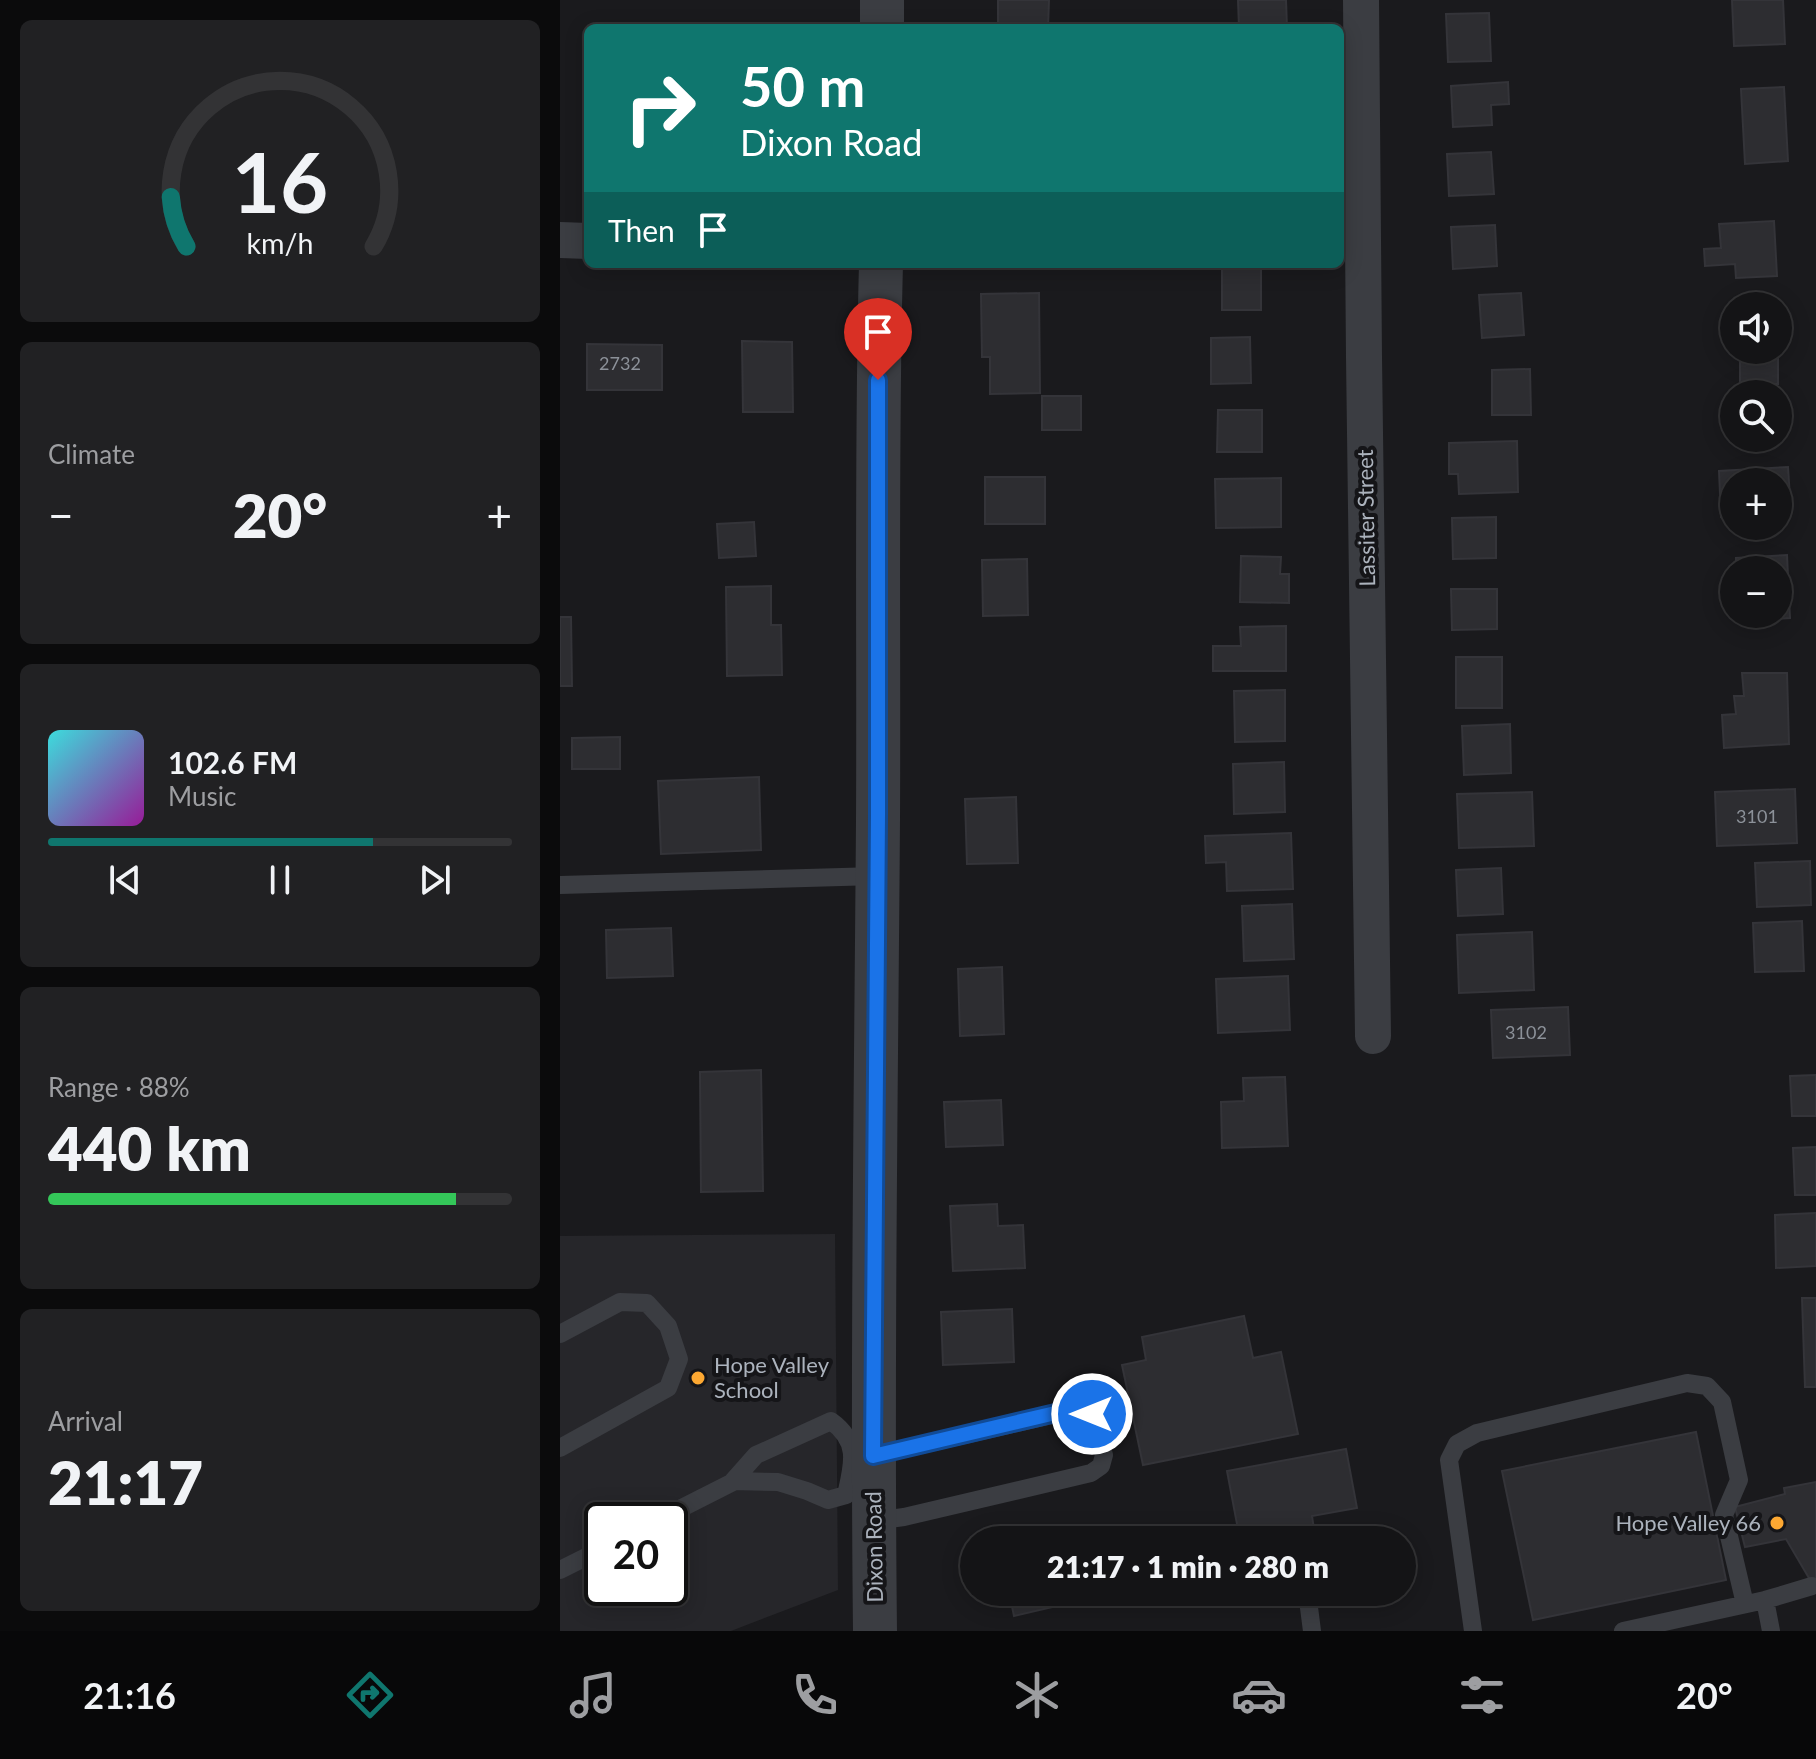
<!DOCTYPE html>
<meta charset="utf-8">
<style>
:root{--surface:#141416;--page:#212123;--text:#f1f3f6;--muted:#9d9ea1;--line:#333335;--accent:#0f766e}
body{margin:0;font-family:Lato,sans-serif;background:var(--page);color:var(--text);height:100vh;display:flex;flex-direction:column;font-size:30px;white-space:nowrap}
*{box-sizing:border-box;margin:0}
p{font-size:26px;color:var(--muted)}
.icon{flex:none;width:44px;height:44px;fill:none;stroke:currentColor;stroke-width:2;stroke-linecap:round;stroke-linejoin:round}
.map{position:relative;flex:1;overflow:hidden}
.details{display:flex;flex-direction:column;gap:20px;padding:20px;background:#0b0b0c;width:560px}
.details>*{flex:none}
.guide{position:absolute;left:24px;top:24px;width:760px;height:244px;border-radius:12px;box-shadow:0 4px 20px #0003,0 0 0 2px var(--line);background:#0f766e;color:#fff;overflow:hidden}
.fabs{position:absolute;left:1160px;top:292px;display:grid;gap:16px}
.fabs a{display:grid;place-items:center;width:72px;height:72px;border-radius:50%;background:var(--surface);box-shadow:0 4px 20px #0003,0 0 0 2px var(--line);font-size:40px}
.speed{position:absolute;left:24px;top:1502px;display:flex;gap:16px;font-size:40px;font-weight:700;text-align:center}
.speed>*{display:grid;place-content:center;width:104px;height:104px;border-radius:50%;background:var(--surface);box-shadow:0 4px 20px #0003,0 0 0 2px var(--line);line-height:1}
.speed .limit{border:4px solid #111;border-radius:12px;background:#fff;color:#111}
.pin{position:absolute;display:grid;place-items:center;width:68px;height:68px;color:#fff;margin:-82px -34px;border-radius:50% 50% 50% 0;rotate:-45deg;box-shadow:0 0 8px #0007}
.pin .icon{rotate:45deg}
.me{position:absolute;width:88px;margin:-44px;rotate:270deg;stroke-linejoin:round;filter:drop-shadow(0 0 6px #0008)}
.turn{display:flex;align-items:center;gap:28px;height:168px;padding:0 24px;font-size:36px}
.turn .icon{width:104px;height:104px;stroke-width:2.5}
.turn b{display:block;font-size:56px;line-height:68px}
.then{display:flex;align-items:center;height:76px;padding:0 24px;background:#0003;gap:16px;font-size:30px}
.big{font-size:60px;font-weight:800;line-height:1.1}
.details .widget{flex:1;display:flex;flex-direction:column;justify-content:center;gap:12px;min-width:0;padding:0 28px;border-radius:12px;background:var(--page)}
.details .dial{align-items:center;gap:0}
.dial svg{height:208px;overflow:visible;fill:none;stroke:var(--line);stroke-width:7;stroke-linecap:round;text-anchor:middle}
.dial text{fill:var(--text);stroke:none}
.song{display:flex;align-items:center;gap:24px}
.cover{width:96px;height:96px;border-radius:12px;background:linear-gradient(135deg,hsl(180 70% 55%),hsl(300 70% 35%))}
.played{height:8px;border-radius:4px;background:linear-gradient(90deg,var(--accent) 70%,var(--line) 70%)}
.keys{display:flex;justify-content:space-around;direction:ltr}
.heat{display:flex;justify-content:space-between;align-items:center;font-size:44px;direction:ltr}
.charge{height:12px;border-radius:6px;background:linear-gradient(90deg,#34c759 88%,var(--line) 0)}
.trip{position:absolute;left:400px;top:1526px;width:456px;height:80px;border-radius:40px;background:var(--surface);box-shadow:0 4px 20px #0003,0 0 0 2px var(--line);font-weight:800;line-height:80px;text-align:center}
.dock{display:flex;height:128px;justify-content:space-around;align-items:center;background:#080809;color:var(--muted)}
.dock .icon{width:56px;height:56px}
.dock .selected{color:var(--accent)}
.dock b{font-size:36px;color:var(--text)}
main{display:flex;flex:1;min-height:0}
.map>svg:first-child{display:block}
</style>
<main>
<section class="details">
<div class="widget dial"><svg viewBox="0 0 100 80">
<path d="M14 69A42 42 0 1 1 86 69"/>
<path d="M14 69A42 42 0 0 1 8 50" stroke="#0f766e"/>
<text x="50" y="56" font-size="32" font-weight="700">16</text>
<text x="50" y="72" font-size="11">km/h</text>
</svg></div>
<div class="widget"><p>Climate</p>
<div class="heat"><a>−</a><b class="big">20°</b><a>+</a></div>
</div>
<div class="widget">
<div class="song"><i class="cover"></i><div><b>102.6 FM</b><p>Music</p></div></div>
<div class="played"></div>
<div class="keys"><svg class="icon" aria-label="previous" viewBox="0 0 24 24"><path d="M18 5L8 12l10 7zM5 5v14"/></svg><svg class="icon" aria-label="pause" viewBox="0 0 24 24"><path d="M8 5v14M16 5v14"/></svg><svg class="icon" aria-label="next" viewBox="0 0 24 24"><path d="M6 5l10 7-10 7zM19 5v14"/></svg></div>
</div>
<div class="widget"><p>Range · 88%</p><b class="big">440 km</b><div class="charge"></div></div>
<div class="widget"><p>Arrival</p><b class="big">21:17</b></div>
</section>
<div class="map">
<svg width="1256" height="1631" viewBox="0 0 1256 1631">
<rect width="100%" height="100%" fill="#1a1a1d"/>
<path fill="#26262a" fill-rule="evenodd" d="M275 1234 278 1590 171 1631H0V1236ZM42 1520H110V1588H42Z"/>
<path fill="#2d2d31" stroke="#343439" stroke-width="2" d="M438 0H489L488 28H438Z
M678 0H726L727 28H679Z
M1172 0H1223L1225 44 1174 46Z
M929 13 931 61 888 62 886 14Z
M948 82 949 104 931 105 932 125 893 127 891 86Z
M1224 87 1228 161 1185 164 1181 89Z
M931 152 934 194 889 196 887 154Z
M1214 221 1217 276 1176 278 1175 264 1145 266 1144 249 1161 248 1159 224Z
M935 225 937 266 893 269 891 227Z
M662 267H701V310H662Z
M479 293 480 393 430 394V357H422L421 294Z
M961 293 964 335 922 338 919 295Z
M1218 325V384H1180V350H1218Z
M690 337 691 383 651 384V338Z
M182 341 232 342 233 412H183Z
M27 344 102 345V390H27Z
M970 369 971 415H932V370Z
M482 396H521V430H482Z
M658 410H702V452H657Z
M957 441 958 492 899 494 898 474H889V443Z
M1228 467 1231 513 1218 514V482H1174V516L1161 517 1159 471Z
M425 477H485V524H425Z
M721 478V527L656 528 655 479Z
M936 517V558L893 559 892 518Z
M194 522 196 556 159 558 157 524Z
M1227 555 1230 618 1179 621V614H1218V570H1176V558Z
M681 556 721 557 720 574H729V603L680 602Z
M467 559 468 615 423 616 422 560Z
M211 586V625H221L222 675 167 676 166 587Z
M891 589H937V629L892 630Z
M0 617H11L12 686H0Z
M726 626V671H653V646H681L680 627Z
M896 657H942V708H896Z
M1182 673H1227L1229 744 1164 748 1162 715 1176 714 1174 696H1184Z
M725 690V741L675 742 674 691Z
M950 724 951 773 904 775 902 726Z
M60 737V769H12V738Z
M724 762 725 812 674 814 673 764Z
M199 777 201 850 101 854 98 781Z
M1235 789 1237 843 1157 846 1155 792Z
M972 792 974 846 899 848 897 794Z
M456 797 458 863 407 864 405 799Z
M731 833 733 889 667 891 666 862 646 863 645 836Z
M1250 861 1251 905 1197 907 1195 863Z
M941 868 943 914 898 916 896 870Z
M732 904 734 959 684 961 682 906Z
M1242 921 1244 971 1195 972 1193 923Z
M111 928 113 976 47 978 46 930Z
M972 932 974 990 899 993 897 935Z
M442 967 444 1034 400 1036 398 969Z
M728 976 730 1030 658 1033 656 979Z
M1008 1007 1010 1055 933 1058 931 1010Z
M201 1070 203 1191 141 1192 140 1072Z
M1256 1075V1116H1232L1230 1076Z
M725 1077 728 1146 662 1148 661 1102 684 1101 683 1078Z
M441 1100 443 1145 386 1147 384 1102Z
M1256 1147V1195H1235L1233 1148Z
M437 1204 438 1226 463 1225 465 1268 393 1271 390 1206Z
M1256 1213V1266L1216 1268 1215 1215Z
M1242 1298H1256V1387H1245Z
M452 1309 454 1362 383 1365 381 1312Z
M684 1316 693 1358 721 1352 738 1434 583 1465 562 1365 586 1360 582 1337Z
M1136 1432 1166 1580 973 1620 942 1471Z
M786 1449 797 1508 752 1516 755 1536 736 1540H680L667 1471Z
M1256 1482V1590L1226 1539 1185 1547 1175 1507 1225 1494 1224 1488Z
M559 1535 560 1540H534Z
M449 1592H557L454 1616Z"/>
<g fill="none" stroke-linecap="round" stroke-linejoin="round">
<path stroke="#3b3d42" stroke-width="18" d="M0 885 317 876
M0 1334 60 1302 87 1303 108 1326 119 1359 108 1388 0 1448
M271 1421C300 1442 293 1464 286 1495L268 1500 247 1491 218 1482 173 1481 196 1455Z
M313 1456 518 1409 532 1414 544 1455 541 1466 531 1473 344 1517 314 1521
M98 1520 175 1481
M0 1570 42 1549
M747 1592 752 1631
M1205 1600 1211 1631
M913 1631 889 1460 897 1444 917 1433 1127 1383 1147 1386 1162 1402 1179 1480 1164 1515 1185 1604
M1063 1631 1205 1600 1252 1586"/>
<path stroke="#3b3d42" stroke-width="36" d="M801 0 804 357 813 1036
M0 240 28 241"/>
<path stroke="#3b3d42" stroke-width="44" d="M322 28V0
M315 1631C312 1361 316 1091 318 820 319 635 316 449 321 264"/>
</g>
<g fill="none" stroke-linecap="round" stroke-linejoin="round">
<g stroke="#114b97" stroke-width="20">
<path id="route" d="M318 380V815L313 1456 504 1411 518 1409 532 1414"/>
</g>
<use href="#route" stroke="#1a73e8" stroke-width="14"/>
</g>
<g fill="#fda832" stroke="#151518" stroke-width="3">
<circle cx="138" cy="1378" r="8"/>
<circle cx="1217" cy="1523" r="8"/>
</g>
<g text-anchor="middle" stroke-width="8" stroke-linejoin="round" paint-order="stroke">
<g font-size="18" fill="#8c9199">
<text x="60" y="370">2732</text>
<text x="1197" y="823">3101</text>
<text x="966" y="1039">3102</text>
</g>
<g font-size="22" fill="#acb3bd" stroke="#151518">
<text transform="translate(806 518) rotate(-91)" y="8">Lassiter Street</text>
<text transform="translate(314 1547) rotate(-91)" y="8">Dixon Road</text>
</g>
<g font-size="22" fill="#acb3bd" stroke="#151518" text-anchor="start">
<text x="154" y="1373">Hope Valley<tspan x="154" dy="25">School</tspan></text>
<text x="1201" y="1531" text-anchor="end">Hope Valley 66</text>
</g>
</g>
</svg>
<div class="fabs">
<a><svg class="icon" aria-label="sound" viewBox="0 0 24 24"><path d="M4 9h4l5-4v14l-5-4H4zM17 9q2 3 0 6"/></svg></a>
<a><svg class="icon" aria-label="search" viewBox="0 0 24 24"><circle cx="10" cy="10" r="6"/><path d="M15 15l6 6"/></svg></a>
<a>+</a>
<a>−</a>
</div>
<div class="speed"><div class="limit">20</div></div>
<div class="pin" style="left:318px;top:380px;background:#d93025"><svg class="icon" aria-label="arrive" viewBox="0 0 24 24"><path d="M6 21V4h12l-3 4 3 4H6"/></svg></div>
<svg class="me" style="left:532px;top:1414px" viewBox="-20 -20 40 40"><circle r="17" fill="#1a73e8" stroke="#fff" stroke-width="3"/><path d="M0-11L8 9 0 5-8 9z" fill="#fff"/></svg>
<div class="trip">21:17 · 1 min · 280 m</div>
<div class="guide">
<div class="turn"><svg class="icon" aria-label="right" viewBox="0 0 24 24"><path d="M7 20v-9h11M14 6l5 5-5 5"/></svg><div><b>50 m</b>Dixon Road</div></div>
<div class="then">Then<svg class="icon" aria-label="arrive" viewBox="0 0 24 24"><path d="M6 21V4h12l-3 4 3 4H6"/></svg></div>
</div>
</div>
</main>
<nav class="dock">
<b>21:16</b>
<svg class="icon selected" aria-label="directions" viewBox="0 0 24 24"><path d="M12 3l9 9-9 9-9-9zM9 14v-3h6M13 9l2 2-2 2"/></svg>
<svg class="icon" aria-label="music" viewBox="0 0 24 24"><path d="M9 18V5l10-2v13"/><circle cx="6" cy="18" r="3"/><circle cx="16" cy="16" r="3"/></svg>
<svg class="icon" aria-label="phone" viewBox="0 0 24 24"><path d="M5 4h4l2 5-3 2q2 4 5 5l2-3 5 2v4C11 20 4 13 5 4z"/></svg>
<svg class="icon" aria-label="climate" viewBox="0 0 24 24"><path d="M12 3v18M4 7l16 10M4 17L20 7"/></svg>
<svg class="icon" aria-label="car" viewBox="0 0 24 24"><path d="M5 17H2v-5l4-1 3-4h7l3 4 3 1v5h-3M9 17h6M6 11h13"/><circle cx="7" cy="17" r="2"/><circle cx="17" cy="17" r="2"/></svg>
<svg class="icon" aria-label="filters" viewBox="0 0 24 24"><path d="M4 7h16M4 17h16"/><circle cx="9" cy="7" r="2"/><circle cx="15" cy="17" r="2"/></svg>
<b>20°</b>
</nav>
